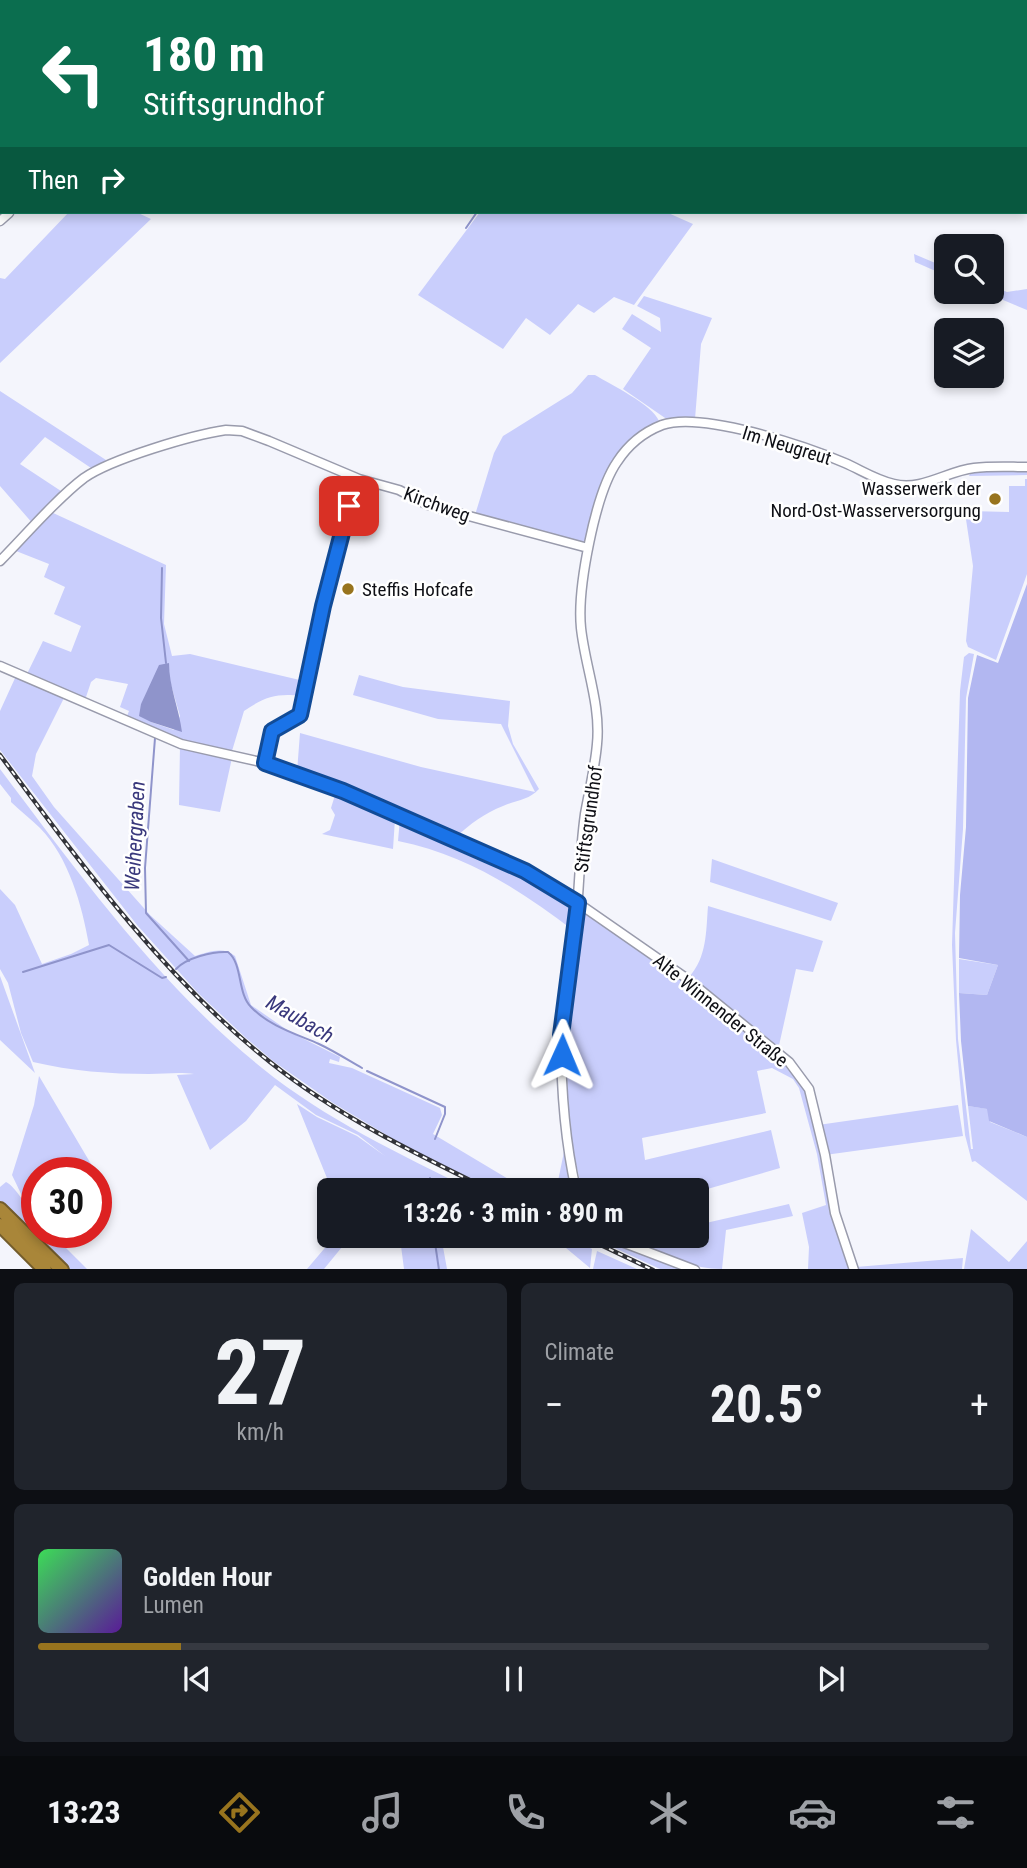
<!DOCTYPE html>
<meta charset="utf-8">
<style>
:root{--surface:#171b24;--page:#20242c;--text:#f1f3f6;--muted:#9ea1a6;--line:#363941;--accent:#98741e}
body{margin:0;font-family:"Roboto Condensed",sans-serif;background:var(--page);color:var(--text);height:100vh;display:flex;flex-direction:column;font-size:26px;white-space:nowrap}
*{box-sizing:border-box;margin:0}
p{font-size:23px;color:var(--muted)}
.icon{flex:none;width:38px;height:38px;fill:none;stroke:currentColor;stroke-width:2;stroke-linecap:round;stroke-linejoin:round}
.map{position:relative;height:1269px;overflow:hidden}
.sheet{display:flex;flex-direction:column;gap:14px;padding:14px;background:#0d0f14;flex:1}
.sheet>*{flex:none}
.top-card{position:absolute;left:0px;top:0px;width:1027px;height:214px;box-shadow:0 4px 10px #0003;background:#0b6e4f;color:#fff;overflow:hidden}
.fabs{position:absolute;left:934px;top:234px;display:grid;gap:14px}
.fabs a{display:grid;place-items:center;width:70px;height:70px;border-radius:10px;background:var(--surface);box-shadow:0 4px 10px #0003;font-size:35px}
.speed{position:absolute;left:21px;top:1157px;display:flex;gap:14px;font-size:35px;font-weight:700;text-align:center}
.speed>*{display:grid;place-content:center;width:91px;height:91px;border-radius:50%;background:var(--surface);box-shadow:0 4px 10px #0003;line-height:1}
.speed .limit{border:10px solid #d22;background:#fff;color:#111}
.pin{position:absolute;display:grid;place-items:center;width:60px;height:60px;color:#fff;margin:-30px;border-radius:14px;box-shadow:0 4px 10px #0006}
.me{position:absolute;width:77px;margin:-38px;rotate:1deg;stroke-linejoin:round;filter:drop-shadow(0 0 5px #0008)}
.turn{display:flex;align-items:center;gap:24px;height:147px;padding:0 28px;font-size:32px}
.turn .icon{width:91px;height:91px;stroke-width:2.5}
.turn b{display:block;font-size:49px;line-height:60px}
.then{display:flex;align-items:center;height:66px;padding:0 28px;background:#0003;gap:14px;font-size:26px}
.big{font-size:52px;font-weight:700;line-height:1.1}
.sheet .card{flex:1;display:flex;flex-direction:column;justify-content:center;gap:10px;min-width:0;padding:0 24px;border-radius:10px;background:var(--page)}
.sheet .dial{align-items:center;gap:0}
.dial b{font-size:91px;line-height:1}
.song{display:flex;align-items:center;gap:21px}
.cover{width:84px;height:84px;border-radius:10px;background:linear-gradient(135deg,hsl(130 70% 55%),hsl(270 70% 35%))}
.played{height:7px;border-radius:4px;background:linear-gradient(90deg,var(--accent) 15%,var(--line) 15%)}
.keys{display:flex;justify-content:space-around;direction:ltr}
.heat{display:flex;justify-content:space-between;align-items:center;font-size:38px;direction:ltr}
.sheet .tiles{flex:1;display:grid;gap:14px;grid-template-columns:1fr 1fr}
.card:last-child{grid-column:span 2}
.trip{position:absolute;left:317px;top:1178px;width:392px;height:70px;border-radius:10px;background:var(--surface);box-shadow:0 4px 10px #0003;font-weight:700;line-height:70px;text-align:center}
.menu{display:flex;height:112px;justify-content:space-around;align-items:center;background:#090b0e;color:var(--muted)}
.menu .icon{width:49px;height:49px}
.menu .on{color:var(--accent)}
.menu b{font-size:32px;color:var(--text)}
.map>svg:first-child{display:block}
</style>
<div class="map">
<svg width="1027" height="1270" viewBox="0 0 1027 1270">
<rect width="100%" height="100%" fill="#f4f5fc"/>
<path fill="#c9cefc" fill-rule="evenodd" d="M69 212H136L151 219 0 363V278L5 279Z
M480 212H666L693 224 634 305 614 297 594 313 578 304 550 335 526 318 503 349 418 295Z
M914 254 947 268V276L915 262Z
M992 286 1007 292 1027 289V310L984 292H992Z
M644 296 712 318 701 344 695 419 668 420 623 389 651 348 622 329 632 314 661 332 660 318 637 306Z
M588 375H595C610 384 653 405 659 421L621 453 588 541 584 543 475 515 494 453 503 436 572 393Z
M0 391 106 460 94 470 45 437 20 464 64 493 34 525 0 486Z
M1027 471V475L969 476 971 472Z
M1025 479H1027V574L996 660 968 647 966 641 973 566 964 506 969 511 1009 512V486H1025Z
M51 512 166 565 164 624 172 656 190 654 304 681 301 696C277 693 264 697 244 711L232 751 189 741 187 744 127 716 129 711 120 707 128 684 96 678 91 682 85 700 26 676 43 641 71 652 81 626 54 614 65 587 44 577 49 564 16 551ZM169 663V678L180 716 174 730 151 722 141 705 148 690Z
M969 653 974 654 966 698 963 829 955 933 958 1039 971 1149H973L968 1106 988 1109 990 1122 1027 1137V1201L975 1161 972 1162 965 1135 956 1040 952 945 960 691 964 657Z
M359 675 403 687 510 701 508 726 513 744 539 789C529 800 517 800 503 806 485 813 470 824 456 837L297 772 300 733 421 767 535 792 501 724 438 719 353 695Z
M16 676 64 698 36 754 32 776 54 807 150 915 195 956C209 952 223 946 235 956L251 1005 290 1032 340 1057 339 1062 330 1059 329 1063 352 1068 440 1108 442 1115 433 1134 515 1183 558 1181 566 1142 575 1190H494L405 1146 333 1103 273 1061 246 1038 198 993 137 925 0 750V711Z
M180 746 232 758 220 812 179 805Z
M0 769C80 875 158 984 262 1068 325 1119 400 1154 472 1190H363L361 1180 331 1188 297 1104 317 1117 357 1136 385 1156 358 1135 316 1115 275 1085 246 1121 210 1150 177 1075 194 1074C178 1072 165 1074 149 1074 110 1074 71 1071 33 1062L21 1033 8 983 0 969V889L15 905 42 964 71 954 89 945C82 905 69 858 40 828 31 819 20 811 11 802V798L0 784Z
M336 792 392 815 395 819 393 849 322 834 330 830 335 815 331 808Z
M400 818 553 888 575 906 574 931C518 889 467 855 398 841Z
M712 859 838 903 831 921 710 882Z
M708 906 823 941 813 972 796 969 778 1050 759 1032 689 977C707 957 706 932 708 906Z
M581 910 712 1000 773 1051 807 1090 850 1269H808L809 1247 802 1213 826 1205 817 1154 799 1088 793 1079 772 1068 757 1071 766 1113 642 1138 645 1160 771 1130 780 1168 697 1192 696 1190H582L570 1137 565 1036Z
M959 959 998 965 987 995 959 993Z
M0 976 35 1073 0 1040Z
M39 1076 91 1164 87 1172H37V1215L23 1198 12 1175 34 1105Z
M958 1105 963 1136 825 1155 818 1125Z
M6 1182C15 1186 28 1209 37 1219V1232H50L87 1269H69L0 1202V1187Z
M789 1204 793 1216 726 1230 722 1269C694 1269 667 1257 640 1247L639 1244 618 1236H696L697 1225Z
M971 1229 1009 1262 1027 1241V1269H964Z
M335 1236H351L324 1269H307Z
M392 1236H441L447 1269H404L401 1246 393 1245Z
M529 1236H565L592 1249 590 1268 560 1243 547 1245Z
M589 1236H598L681 1269H660Z
M597 1251 637 1269H593Z
M963 1258 962 1269 857 1270 856 1267Z"/>
<path fill="#b2b7f1" d="M1027 584V1137L989 1121 987 1109 968 1106 961 1041 959 993 987 995 998 965 959 958 960 895 966 827 968 698 977 655 998 663Z"/>
<path fill="#8f94cb" d="M169 663C169 687 179 708 182 732L151 722 139 716 141 704 159 665Z"/>
<g fill="none" stroke-linecap="round" stroke-linejoin="round">
<path stroke="#8f94cb" stroke-width="2" d="M576 2 577 0
M466 228 477 212
M162 568 161 618 166 663
M155 738 145 868 146 913 189 961
M176 969C186 958 213 951 228 952 243 964 237 993 251 1007 269 1026 296 1034 319 1044 334 1051 348 1060 362 1068
M23 972 109 945 162 978 166 977
M367 1071 445 1107V1114L435 1139
M430 1178 431 1190
M434 1236 439 1270"/>
<g stroke="#999bac" stroke-width="11">
<path id="minor" d="M0 221 9 213
M0 561C26 535 55 500 84 478 111 459 192 435 226 430L242 431 269 441 359 479 399 490 428 505 588 548
M0 666 181 744 265 763 343 791 525 871 555 887 686 978 789 1062 809 1089 825 1155 835 1213 854 1270
M265 763 272 731 300 715 339 542 359 479
M576 1190C565 1141 561 1088 561 1037 562 1006 570 975 574 944 579 901 579 857 585 814 589 791 595 768 597 744 601 705 585 666 581 628 577 589 595 494 617 462 628 445 644 432 662 425 701 411 806 446 845 463 861 470 876 480 894 484 922 491 947 471 974 468 991 466 1009 467 1027 467
M606 1236 695 1270"/>
</g>
<g stroke="#735c2c" stroke-width="16">
<path id="highway" d="M0 1209 62 1270
M0 1225 45 1270"/>
</g>
<use href="#minor" stroke="#fff" stroke-width="8"/>
<use href="#highway" stroke="#a98639" stroke-width="12"/>
<g stroke="#323339" stroke-width="4.5">
<path id="rail" d="M0 755C81 864 163 977 270 1062 336 1115 414 1153 490 1190
M582 1236 653 1270"/>
</g>
<use href="#rail" stroke="#fff" stroke-width="2" stroke-dasharray="5" stroke-linecap="butt"/>
</g>
<g fill="none" stroke-linecap="round" stroke-linejoin="round">
<g stroke="#114b97" stroke-width="18">
<path id="route" d="M349 506 323 606 300 715 272 731 265 763 343 791 525 871 578 903 561 1035 562 1055"/>
</g>
<use href="#route" stroke="#1a73e8" stroke-width="12"/>
</g>
<g fill="#98741e" stroke="#fff" stroke-width="2.5">
<circle cx="995" cy="499" r="7"/>
<circle cx="348" cy="589" r="7"/>
</g>
<g text-anchor="middle" stroke-width="5" stroke-linejoin="round" paint-order="stroke">
<g font-size="19" fill="#0e0f15" stroke="#fff">
<text transform="translate(787 445) rotate(17)" y="7">Im Neugreut</text>
<text transform="translate(437 504) rotate(20)" y="7">Kirchweg</text>
<text transform="translate(588 819) rotate(-82)" y="7">Stiftsgrundhof</text>
<text transform="translate(721 1010) rotate(39)" y="7">Alte Winnender Straße</text>
</g>
<g font-size="19" fill="#0e0f15" stroke="#fff" text-anchor="end">
<text x="981" y="495">Wasserwerk der<tspan x="981" dy="22">Nord-Ost-Wasserversorgung</tspan></text>
<text x="362" y="596" text-anchor="start">Steffis Hofcafe</text>
</g>
<g font-size="21" font-style="italic" fill="#39387c" stroke="#fff">
<text transform="translate(135 836) rotate(-87)" y="7">Weihergraben</text>
<text transform="translate(300 1019) rotate(30)" y="7">Maubach</text>
</g>
</g>
</svg>
<div class="fabs">
<a><svg class="icon" aria-label="search" viewBox="0 0 24 24"><circle cx="10" cy="10" r="6"/><path d="M15 15l6 6"/></svg></a>
<a><svg class="icon" aria-label="layers" viewBox="0 0 24 24"><path d="M12 4l9 5-9 5-9-5zM3 14l9 5 9-5"/></svg></a>
</div>
<div class="speed"><div class="limit">30</div></div>
<div class="pin" style="left:349px;top:506px;background:#d93025"><svg class="icon" aria-label="arrive" viewBox="0 0 24 24"><path d="M6 21V4h12l-3 4 3 4H6"/></svg></div>
<svg class="me" style="left:562px;top:1055px" viewBox="-20 -20 40 40"><path d="M0-17L14 15 0 8-14 15z" fill="#1a73e8" stroke="#fff" stroke-width="4"/></svg>
<div class="trip">13:26 · 3 min · 890 m</div>
<div class="top-card">
<div class="turn"><svg class="icon" aria-label="left" viewBox="0 0 24 24"><path d="M17 20v-9H6M10 6l-5 5 5 5"/></svg><div><b>180 m</b>Stiftsgrundhof</div></div>
<div class="then">Then<svg class="icon" aria-label="right" viewBox="0 0 24 24"><path d="M7 20v-9h11M14 6l5 5-5 5"/></svg></div>
</div>
</div>
<section class="sheet">
<div class="tiles">
<div class="card dial"><b>27</b><p>km/h</p></div>
<div class="card"><p>Climate</p>
<div class="heat"><a>−</a><b class="big">20.5°</b><a>+</a></div>
</div>
<div class="card">
<div class="song"><i class="cover"></i><div><b>Golden Hour</b><p>Lumen</p></div></div>
<div class="played"></div>
<div class="keys"><svg class="icon" aria-label="previous" viewBox="0 0 24 24"><path d="M18 5L8 12l10 7zM5 5v14"/></svg><svg class="icon" aria-label="pause" viewBox="0 0 24 24"><path d="M8 5v14M16 5v14"/></svg><svg class="icon" aria-label="next" viewBox="0 0 24 24"><path d="M6 5l10 7-10 7zM19 5v14"/></svg></div>
</div>
</div>
</section>
<nav class="menu">
<b>13:23</b>
<svg class="icon on" aria-label="directions" viewBox="0 0 24 24"><path d="M12 3l9 9-9 9-9-9zM9 14v-3h6M13 9l2 2-2 2"/></svg>
<svg class="icon" aria-label="music" viewBox="0 0 24 24"><path d="M9 18V5l10-2v13"/><circle cx="6" cy="18" r="3"/><circle cx="16" cy="16" r="3"/></svg>
<svg class="icon" aria-label="phone" viewBox="0 0 24 24"><path d="M5 4h4l2 5-3 2q2 4 5 5l2-3 5 2v4C11 20 4 13 5 4z"/></svg>
<svg class="icon" aria-label="climate" viewBox="0 0 24 24"><path d="M12 3v18M4 7l16 10M4 17L20 7"/></svg>
<svg class="icon" aria-label="car" viewBox="0 0 24 24"><path d="M5 17H2v-5l4-1 3-4h7l3 4 3 1v5h-3M9 17h6M6 11h13"/><circle cx="7" cy="17" r="2"/><circle cx="17" cy="17" r="2"/></svg>
<svg class="icon" aria-label="filters" viewBox="0 0 24 24"><path d="M4 7h16M4 17h16"/><circle cx="9" cy="7" r="2"/><circle cx="15" cy="17" r="2"/></svg>
</nav>
